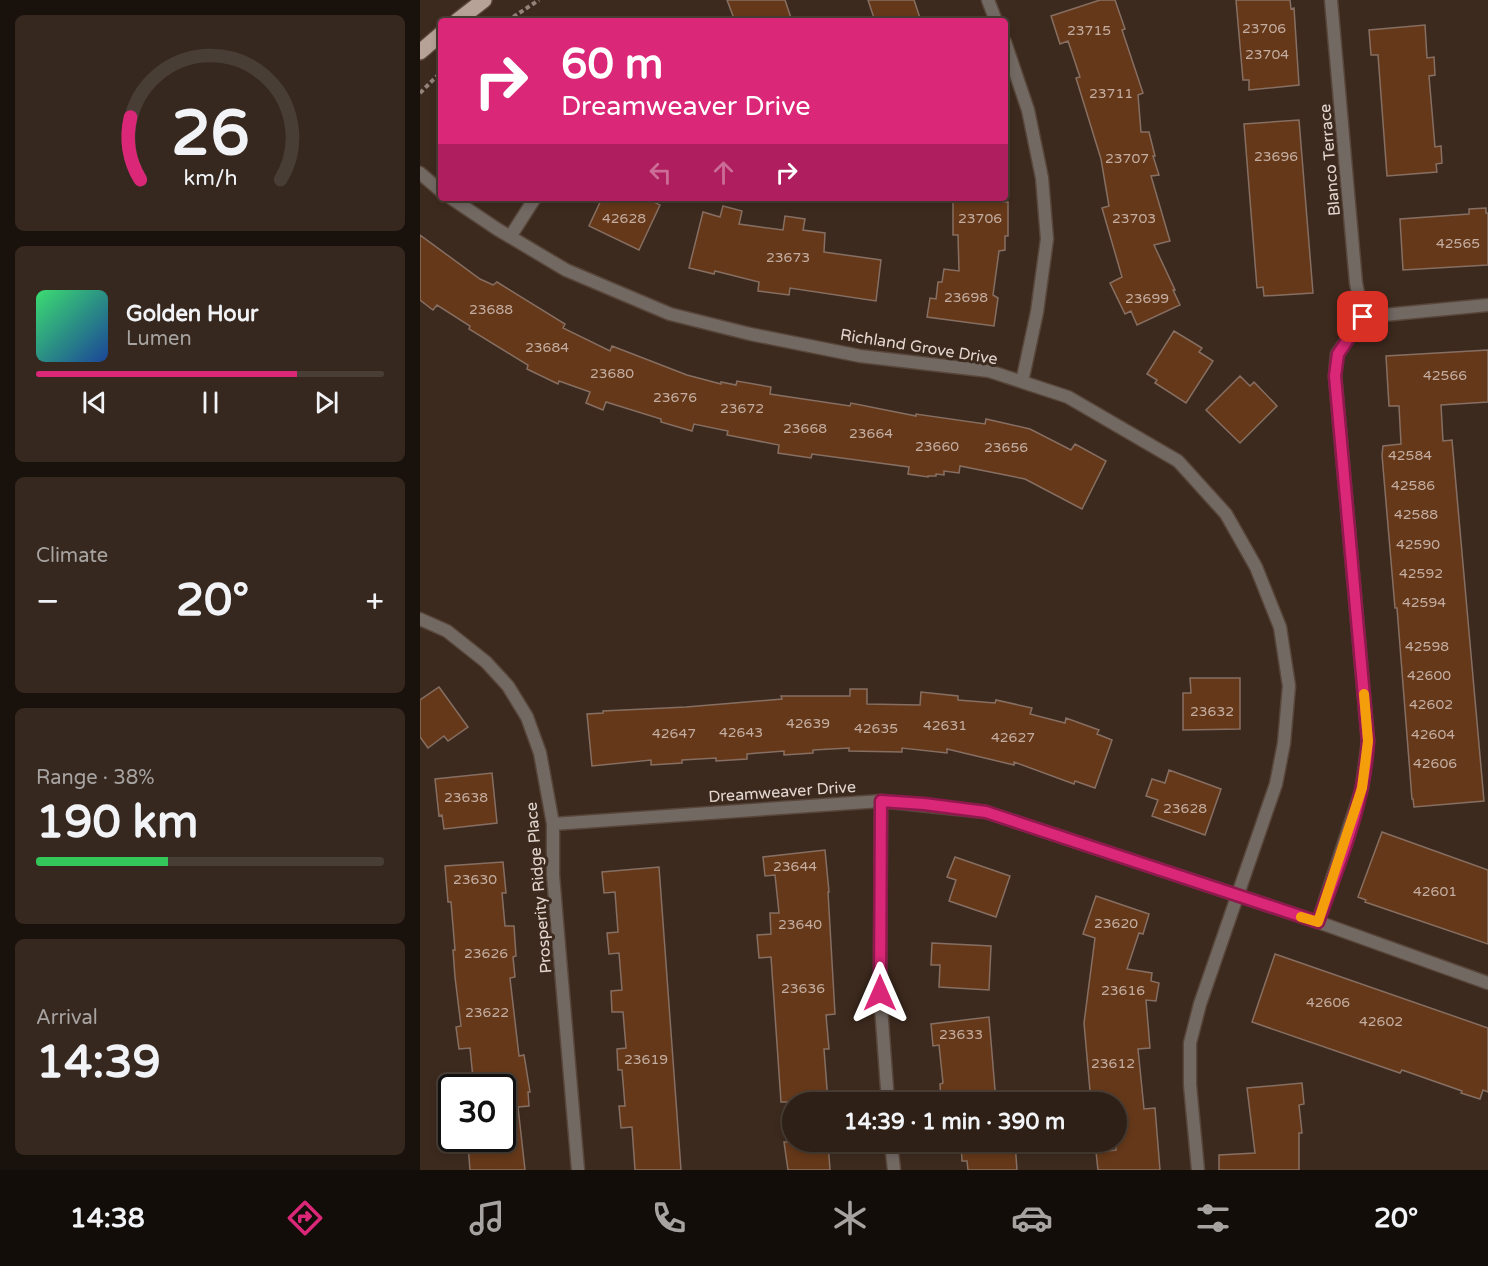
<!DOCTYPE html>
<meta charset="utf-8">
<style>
:root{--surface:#2e2016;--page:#36281f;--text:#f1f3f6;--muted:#a7a3a1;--line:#493e35;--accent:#db2777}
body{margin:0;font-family:"Varela Round",sans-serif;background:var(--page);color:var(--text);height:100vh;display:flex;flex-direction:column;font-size:22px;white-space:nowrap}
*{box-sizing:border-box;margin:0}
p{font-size:20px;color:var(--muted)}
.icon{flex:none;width:33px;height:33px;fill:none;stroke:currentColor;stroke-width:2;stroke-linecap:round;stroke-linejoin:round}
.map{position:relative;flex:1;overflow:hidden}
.sheet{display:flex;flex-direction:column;gap:15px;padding:15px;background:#19120c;width:420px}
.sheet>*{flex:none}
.guide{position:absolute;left:18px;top:18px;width:570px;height:183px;border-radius:6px;box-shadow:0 3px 9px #0003,0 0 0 2px var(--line);background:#db2777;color:#fff;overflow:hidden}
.speed{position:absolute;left:18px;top:1074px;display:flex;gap:12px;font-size:30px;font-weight:700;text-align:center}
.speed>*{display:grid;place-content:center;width:78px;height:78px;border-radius:50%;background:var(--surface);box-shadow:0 3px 9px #0003,0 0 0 2px var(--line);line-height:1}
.speed .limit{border:3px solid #111;border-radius:9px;background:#fff;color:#111}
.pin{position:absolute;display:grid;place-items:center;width:51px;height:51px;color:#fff;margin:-26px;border-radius:12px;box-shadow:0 3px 9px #0006}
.me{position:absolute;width:66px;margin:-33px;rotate:0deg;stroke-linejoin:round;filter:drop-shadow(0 0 4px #0008)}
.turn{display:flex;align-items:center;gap:21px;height:126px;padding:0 24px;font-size:27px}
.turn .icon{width:78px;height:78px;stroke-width:2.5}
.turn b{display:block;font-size:42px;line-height:51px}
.lanes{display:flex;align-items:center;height:57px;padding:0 24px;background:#0003;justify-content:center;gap:30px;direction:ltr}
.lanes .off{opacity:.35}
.big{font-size:45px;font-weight:700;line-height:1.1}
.sheet .widget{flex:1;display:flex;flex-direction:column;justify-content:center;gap:9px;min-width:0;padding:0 21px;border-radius:9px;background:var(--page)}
.sheet .dial{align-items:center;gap:0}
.dial svg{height:156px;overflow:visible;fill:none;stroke:var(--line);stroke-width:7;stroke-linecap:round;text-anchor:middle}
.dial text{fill:var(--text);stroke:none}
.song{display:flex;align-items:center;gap:18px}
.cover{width:72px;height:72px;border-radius:9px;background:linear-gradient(135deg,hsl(140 70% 55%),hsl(220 70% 35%))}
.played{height:6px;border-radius:3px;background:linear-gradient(90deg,var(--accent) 75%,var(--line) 75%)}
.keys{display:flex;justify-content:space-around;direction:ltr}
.heat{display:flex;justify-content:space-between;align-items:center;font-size:33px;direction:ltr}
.charge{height:9px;border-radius:4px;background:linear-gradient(90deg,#34c759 38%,var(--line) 0)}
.trip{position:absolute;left:362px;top:1092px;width:345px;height:60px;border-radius:30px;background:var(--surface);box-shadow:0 3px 9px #0003,0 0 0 2px var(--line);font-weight:700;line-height:60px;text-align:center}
.menu{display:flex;height:96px;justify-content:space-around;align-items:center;background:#120d09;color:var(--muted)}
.menu .icon{width:42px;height:42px}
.menu .current{color:var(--accent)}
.menu b{font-size:27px;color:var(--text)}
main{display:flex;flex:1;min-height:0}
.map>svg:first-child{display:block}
</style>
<main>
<section class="sheet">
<div class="widget dial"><svg viewBox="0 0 100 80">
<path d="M14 69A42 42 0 1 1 86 69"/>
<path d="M14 69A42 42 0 0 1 9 37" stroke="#db2777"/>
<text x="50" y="56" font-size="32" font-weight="700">26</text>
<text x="50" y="72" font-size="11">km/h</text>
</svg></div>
<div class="widget">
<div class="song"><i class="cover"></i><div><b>Golden Hour</b><p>Lumen</p></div></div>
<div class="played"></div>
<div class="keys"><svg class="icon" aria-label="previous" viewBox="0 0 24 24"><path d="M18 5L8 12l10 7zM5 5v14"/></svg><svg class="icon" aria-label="pause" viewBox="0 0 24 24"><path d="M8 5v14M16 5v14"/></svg><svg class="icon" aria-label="next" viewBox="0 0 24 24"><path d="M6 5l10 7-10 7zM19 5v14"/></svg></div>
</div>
<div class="widget"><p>Climate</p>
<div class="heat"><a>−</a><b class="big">20°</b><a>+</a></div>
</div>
<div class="widget"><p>Range · 38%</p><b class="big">190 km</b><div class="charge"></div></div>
<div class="widget"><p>Arrival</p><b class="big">14:39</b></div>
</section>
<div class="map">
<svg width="1068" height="1170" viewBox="0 0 1068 1170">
<rect width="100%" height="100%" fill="#3d2a1e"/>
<path fill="#653819" stroke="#866f62" stroke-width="1.5" d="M307 0H365L372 21H315Z
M448 0H494L501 21H455Z
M680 0H695L705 29 702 30 723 93 718 95 721 132H729L735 156H733L739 175 731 176 750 241 734 245 755 290H753L760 305 717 325 711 311 705 314 690 283 702 277 682 208 689 206 681 159 656 78 660 77 648 41 640 44 631 16Z
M816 0H870L871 9 874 8 879 85 829 90V80H823Z
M1005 25 1007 58 1014 57 1015 75 1009 76 1015 147 1021 146 1022 163 1016 164 1017 172 967 176 958 55H951L949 30Z
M879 120 893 293 844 296 843 287 837 288 824 124Z
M182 198H226L240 205 219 250 169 226Z
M533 202H588V236H585V250L579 251 573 295 578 298 574 326 507 317 510 298 516 299 518 282H522L524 269 539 271 538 235H533Z
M303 206 322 211 319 224 363 230 365 216 385 219 383 230 405 233 404 252 461 260 456 301 370 288 369 295 338 291 339 282 295 271 294 274 269 268 283 212 300 217Z
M1066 208V213H1068V265L983 270 980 219 1049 214V209Z
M0 235 60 279 73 285 77 282 145 324 143 328 190 351 192 346 267 375 301 384V382L316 385 317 381 351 387 350 394 430 406 431 403 496 416V414L565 424 566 419 610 429 651 450 655 444 686 461 662 509 605 479 540 466 539 473 524 471V475L516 474V476H508V477L488 474 489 467 392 454 391 458 358 453 359 445 307 435 308 431 274 424 272 431 241 422V419L186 402 183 410 166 403 170 392 139 381 138 384 107 369 108 365 49 329 50 326 17 305 13 310 0 300Z
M754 331 782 348 779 352 793 361 766 403 735 383 737 380 727 374Z
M1068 350V402L1021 405 1023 441 1032 440 1064 801 994 807 993 799H992L977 608H975L962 455 963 446 981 444 979 406H969L966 356Z
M820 376 830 386 834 382 857 406 820 443 786 410Z
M770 678H820V729L763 730V693H771Z
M19 687 48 727 28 741 24 736 8 748 0 737V700Z
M430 689H447V704L500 705 501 692 538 696V700L575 703 576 700 612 708 610 714 645 723 646 718 679 730 677 734 692 740 675 788 655 781 654 784 594 762V765L527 749V753L482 748V752L429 751V748L393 750V753L364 755V751L327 754V759L296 761V758L262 760V763L231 765V760L172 766 167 714 183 713V711L266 707 362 699 361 696H430Z
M749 770 801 789 785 835 732 816 738 800 726 796 732 779 745 783Z
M72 773 77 823 24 829 22 815 19 816 15 779Z
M962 832 1068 870V944L945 902 946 900 938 897Z
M405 850 409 892H408L415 1014 406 1015 409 1049H404L408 1102H361L351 957 339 958 337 935 351 934 350 913H359L355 875 345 876 343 857Z
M535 857 590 876 576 917 529 901 536 880 527 877Z
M83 862 86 893H82L85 926H94L96 956 93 957 95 977 90 978 99 1056 104 1055 110 1092H108L109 1106 98 1107 105 1170H50L48 1144H53L52 1138H82V1088H54L50 1048 39 1049 36 1027 41 1026 35 977 33 950H35L31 902H28L25 866Z
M239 867 261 1170H215L212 1127 201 1128 199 1106H205L202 1070H198L197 1049 206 1048 203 1012H192L191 991 202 990 199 953 189 954 187 933 198 932 195 892 184 893 182 872Z
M676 896 729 914 723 934 719 933 707 969 732 973 731 981 739 983 736 1001 726 1000 730 1048 718 1049 724 1109 735 1108 740 1170H678L676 1152 696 1150V1102H671L664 1023 675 938 663 934Z
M512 943 571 946 569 990 519 987 520 965H511Z
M855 954 1068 1028V1092L1063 1090 1060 1099 1041 1093 1042 1091 982 1070 980 1073 832 1022Z
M569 1017 576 1102H527V1100H521L520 1084 523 1083 519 1045 513 1046 511 1024Z
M882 1083 884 1104 879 1105 882 1133H879V1170H799V1155L835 1153 827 1088Z
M364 1142H408L410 1170H368Z
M595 1142 597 1170H548L547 1161H542L541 1144Z"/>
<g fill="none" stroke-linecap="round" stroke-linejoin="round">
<g stroke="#58463a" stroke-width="15">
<path id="minor" d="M568 0 576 21
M911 0 936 283 943 317
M585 42 608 110 622 178 627 239 617 312 602 382
M0 173 21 191
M31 198 77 229 146 270 250 314 330 334 440 356 569 371 648 397 758 461 806 514 836 567 860 627 869 686 864 743 856 784 780 1004 770 1043V1085L778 1170
M90 237 115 198
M0 619 27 631 66 662 88 686 107 717 120 753 133 824V875L158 1170
M461 801 460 993 468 1102
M133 824 461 801 566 812 898 922 1068 983
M898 922 942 788 948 741 915 376 917 354 943 317 1068 305
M471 1142 474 1170"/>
</g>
<g stroke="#58463a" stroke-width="18">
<path id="primary" d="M37 21 64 0
M0 52 21 34"/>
</g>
<path stroke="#928279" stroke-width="4" stroke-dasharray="4.5 3" stroke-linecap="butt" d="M87 21 119 0
M0 93 21 72"/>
<use href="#minor" stroke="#736963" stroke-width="12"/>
<use href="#primary" stroke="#b6a296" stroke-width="15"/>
</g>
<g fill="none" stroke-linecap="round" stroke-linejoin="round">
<g stroke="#8e194d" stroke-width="15">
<path id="route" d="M460 993 461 801 504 804 566 812 898 922C919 864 945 803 948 741L915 376 918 354 943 317"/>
</g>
<use href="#route" stroke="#db2777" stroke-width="10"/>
<path stroke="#f59e0b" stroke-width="10" d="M881 917 898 922 942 788 948 741 944 694"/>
</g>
<g text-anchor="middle" stroke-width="6" stroke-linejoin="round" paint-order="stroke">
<g font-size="14" fill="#c4aea2">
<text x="844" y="33">23706</text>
<text x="669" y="35">23715</text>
<text x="847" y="59">23704</text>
<text x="691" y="98">23711</text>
<text x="856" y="161">23696</text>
<text x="707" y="163">23707</text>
<text x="204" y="223">42628</text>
<text x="560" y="223">23706</text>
<text x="714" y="223">23703</text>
<text x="1038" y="248">42565</text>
<text x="368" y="262">23673</text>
<text x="546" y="302">23698</text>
<text x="727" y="303">23699</text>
<text x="71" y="314">23688</text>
<text x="127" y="352">23684</text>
<text x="192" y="378">23680</text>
<text x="1025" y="380">42566</text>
<text x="255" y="402">23676</text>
<text x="322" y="413">23672</text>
<text x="385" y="433">23668</text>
<text x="451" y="438">23664</text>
<text x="517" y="451">23660</text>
<text x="586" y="452">23656</text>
<text x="990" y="460">42584</text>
<text x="993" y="490">42586</text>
<text x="996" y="519">42588</text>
<text x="998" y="549">42590</text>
<text x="1001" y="578">42592</text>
<text x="1004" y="607">42594</text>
<text x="1007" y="651">42598</text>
<text x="1009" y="680">42600</text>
<text x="1011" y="709">42602</text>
<text x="792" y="716">23632</text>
<text x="388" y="728">42639</text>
<text x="525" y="730">42631</text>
<text x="456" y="733">42635</text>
<text x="321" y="737">42643</text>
<text x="254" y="738">42647</text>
<text x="1013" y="739">42604</text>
<text x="593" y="742">42627</text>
<text x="1015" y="768">42606</text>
<text x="46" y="802">23638</text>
<text x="765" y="813">23628</text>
<text x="375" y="871">23644</text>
<text x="55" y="884">23630</text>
<text x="1015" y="896">42601</text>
<text x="696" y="928">23620</text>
<text x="380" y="929">23640</text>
<text x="66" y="958">23626</text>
<text x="383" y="993">23636</text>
<text x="703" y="995">23616</text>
<text x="908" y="1007">42606</text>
<text x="67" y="1017">23622</text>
<text x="961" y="1026">42602</text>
<text x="541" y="1039">23633</text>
<text x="226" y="1064">23619</text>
<text x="693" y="1068">23612</text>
</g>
<g font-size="16" fill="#e3d6cf" stroke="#3d2a1e">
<text transform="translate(909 160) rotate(-95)" y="6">Blanco Terrace</text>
<text transform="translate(499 346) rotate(9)" y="6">Richland Grove Drive</text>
<text transform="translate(362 791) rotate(-4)" y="6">Dreamweaver Drive</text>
<text transform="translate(118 888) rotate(-95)" y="6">Prosperity Ridge Place</text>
</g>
</g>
</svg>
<div class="speed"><div class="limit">30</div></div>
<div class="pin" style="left:943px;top:317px;background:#d93025"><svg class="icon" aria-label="arrive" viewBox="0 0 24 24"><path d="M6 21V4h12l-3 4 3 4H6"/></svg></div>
<svg class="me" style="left:460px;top:993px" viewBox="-20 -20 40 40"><path d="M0-17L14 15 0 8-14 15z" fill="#db2777" stroke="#fff" stroke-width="4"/></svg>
<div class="trip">14:39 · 1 min · 390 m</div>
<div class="guide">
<div class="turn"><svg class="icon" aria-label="right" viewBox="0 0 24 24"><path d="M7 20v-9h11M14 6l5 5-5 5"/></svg><div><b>60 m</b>Dreamweaver Drive</div></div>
<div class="lanes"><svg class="icon off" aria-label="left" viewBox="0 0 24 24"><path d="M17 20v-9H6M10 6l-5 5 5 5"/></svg><svg class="icon off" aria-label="ahead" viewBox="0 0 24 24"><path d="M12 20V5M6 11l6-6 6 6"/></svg><svg class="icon" aria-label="right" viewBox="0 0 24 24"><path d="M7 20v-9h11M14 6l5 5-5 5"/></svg></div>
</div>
</div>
</main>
<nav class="menu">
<b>14:38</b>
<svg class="icon current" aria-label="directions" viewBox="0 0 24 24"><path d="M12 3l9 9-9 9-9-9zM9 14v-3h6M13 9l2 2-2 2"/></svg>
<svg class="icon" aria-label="music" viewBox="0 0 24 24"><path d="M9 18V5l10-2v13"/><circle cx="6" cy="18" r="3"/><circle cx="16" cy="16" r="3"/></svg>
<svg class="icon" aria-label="phone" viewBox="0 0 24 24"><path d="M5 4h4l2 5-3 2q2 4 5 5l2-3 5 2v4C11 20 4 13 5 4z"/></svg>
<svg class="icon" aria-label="climate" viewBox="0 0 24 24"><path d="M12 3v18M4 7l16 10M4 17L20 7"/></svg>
<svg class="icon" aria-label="car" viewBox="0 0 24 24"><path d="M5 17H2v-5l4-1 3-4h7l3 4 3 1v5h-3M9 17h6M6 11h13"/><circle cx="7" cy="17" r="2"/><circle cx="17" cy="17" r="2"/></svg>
<svg class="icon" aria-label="filters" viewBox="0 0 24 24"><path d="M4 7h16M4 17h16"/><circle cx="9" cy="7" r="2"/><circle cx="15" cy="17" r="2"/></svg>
<b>20°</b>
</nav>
